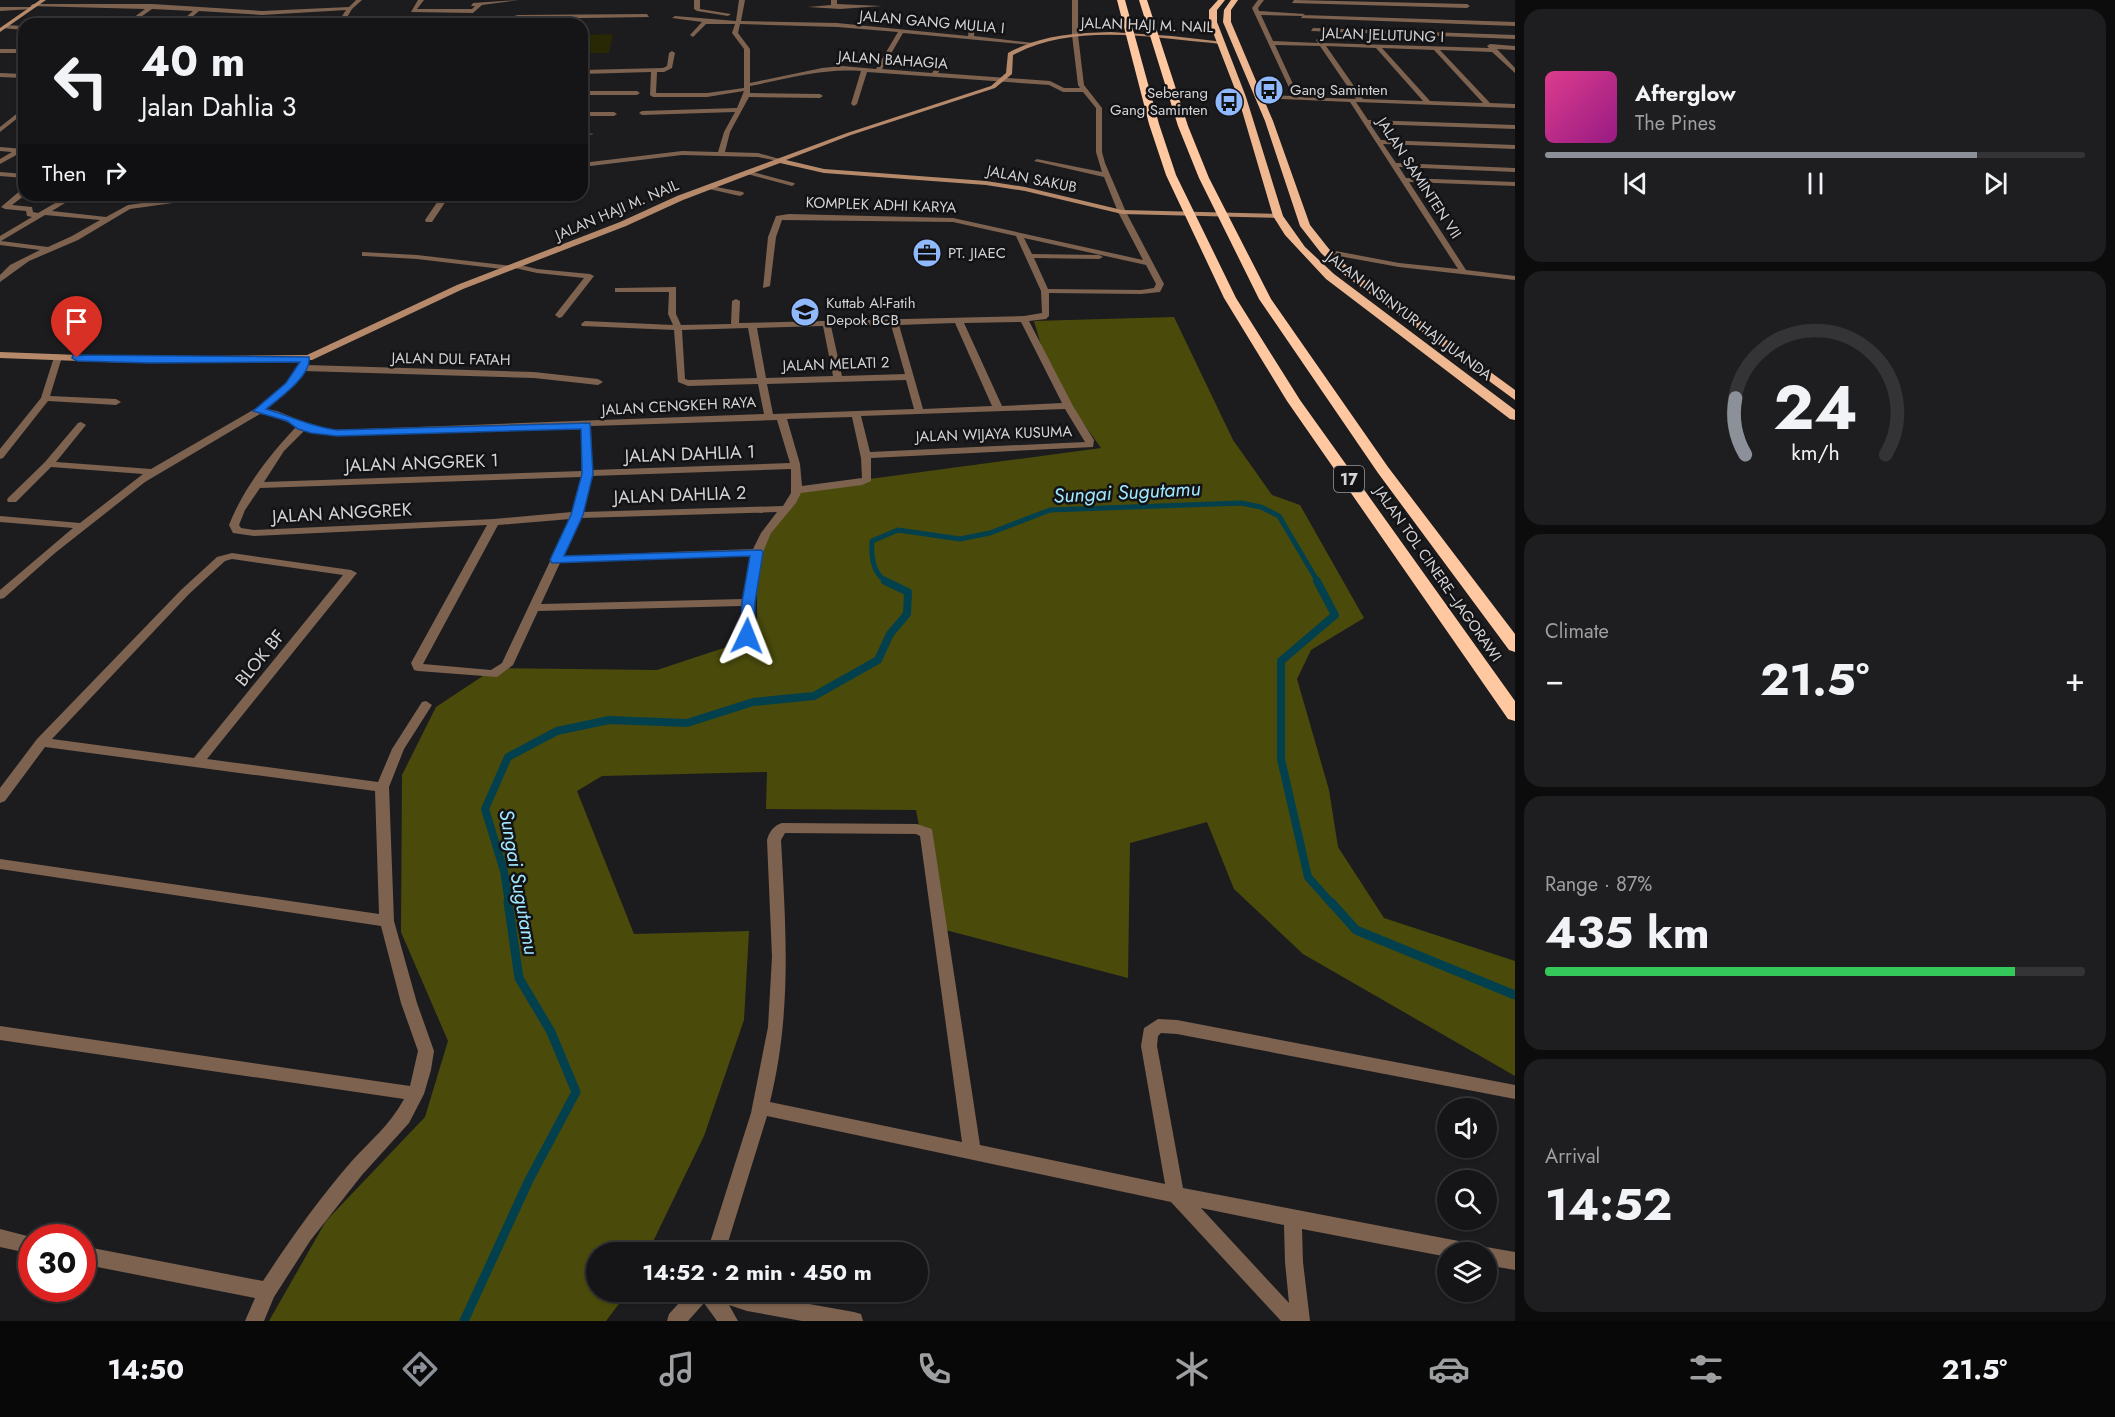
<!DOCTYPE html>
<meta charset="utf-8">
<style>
:root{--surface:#151517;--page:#1e1e20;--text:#f1f3f6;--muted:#9d9fa1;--line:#343436;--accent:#8c9099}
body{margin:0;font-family:Jost,sans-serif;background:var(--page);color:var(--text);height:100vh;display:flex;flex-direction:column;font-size:22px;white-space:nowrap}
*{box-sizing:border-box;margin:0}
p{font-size:20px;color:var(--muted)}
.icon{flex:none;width:33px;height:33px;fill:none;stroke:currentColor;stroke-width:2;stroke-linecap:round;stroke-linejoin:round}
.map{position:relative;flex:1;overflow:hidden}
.panel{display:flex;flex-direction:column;gap:9px;padding:9px;background:#0c0c0d;width:600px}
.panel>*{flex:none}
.top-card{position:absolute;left:18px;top:18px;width:570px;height:183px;border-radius:18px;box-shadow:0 2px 4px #0004,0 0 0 2px var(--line);background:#151517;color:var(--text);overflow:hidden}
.tools{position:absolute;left:1437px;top:1098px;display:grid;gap:12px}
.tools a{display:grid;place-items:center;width:60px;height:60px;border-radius:50%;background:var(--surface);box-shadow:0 2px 4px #0004,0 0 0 2px var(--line);font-size:30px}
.speed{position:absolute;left:18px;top:1224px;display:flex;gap:12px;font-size:30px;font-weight:700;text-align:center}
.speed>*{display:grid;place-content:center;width:78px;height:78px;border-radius:50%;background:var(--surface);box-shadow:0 2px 4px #0004,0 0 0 2px var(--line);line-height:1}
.speed .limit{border:9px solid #d22;background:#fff;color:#111}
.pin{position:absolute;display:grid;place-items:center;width:51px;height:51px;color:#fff;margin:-62px -26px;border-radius:50% 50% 50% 0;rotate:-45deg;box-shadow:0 0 6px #0007}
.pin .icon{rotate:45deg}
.me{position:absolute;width:66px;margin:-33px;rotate:2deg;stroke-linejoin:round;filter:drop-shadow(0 0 4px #0008)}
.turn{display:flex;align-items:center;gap:21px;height:126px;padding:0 24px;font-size:27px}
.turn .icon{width:78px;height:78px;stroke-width:2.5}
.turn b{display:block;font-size:42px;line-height:51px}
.then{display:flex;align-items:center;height:57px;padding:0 24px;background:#0003;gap:12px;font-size:22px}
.big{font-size:45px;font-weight:700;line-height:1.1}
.panel .tile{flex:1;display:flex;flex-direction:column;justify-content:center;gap:9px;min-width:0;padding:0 21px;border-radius:18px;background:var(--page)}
.panel .dial{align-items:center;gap:0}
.dial svg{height:156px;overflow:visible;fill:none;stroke:var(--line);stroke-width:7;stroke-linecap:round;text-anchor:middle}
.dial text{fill:var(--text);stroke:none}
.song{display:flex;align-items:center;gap:18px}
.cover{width:72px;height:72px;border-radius:9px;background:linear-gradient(135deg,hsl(330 70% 55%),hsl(310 70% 35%))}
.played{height:6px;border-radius:3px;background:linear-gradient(90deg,var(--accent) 80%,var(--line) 80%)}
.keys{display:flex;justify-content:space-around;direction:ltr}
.heat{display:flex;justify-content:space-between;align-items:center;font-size:33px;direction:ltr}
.charge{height:9px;border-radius:4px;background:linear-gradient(90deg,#34c759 87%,var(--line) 0)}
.trip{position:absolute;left:586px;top:1242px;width:342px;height:60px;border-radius:30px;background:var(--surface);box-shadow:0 2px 4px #0004,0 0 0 2px var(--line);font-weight:700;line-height:60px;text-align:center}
.dock{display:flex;height:96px;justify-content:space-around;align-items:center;background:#080809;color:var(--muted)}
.dock .icon{width:42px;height:42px}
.dock .selected{color:var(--accent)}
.dock b{font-size:27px;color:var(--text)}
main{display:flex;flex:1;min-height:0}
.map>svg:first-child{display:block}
</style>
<main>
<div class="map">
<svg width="1515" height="1321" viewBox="0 0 1515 1321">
<rect width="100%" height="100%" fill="#1c1c1f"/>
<path fill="#282805" d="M613 34 609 53H582V35Z"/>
<path fill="#4a4b0b" d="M1174 317 1233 440 1272 495 1300 505 1364 618 1311 650 1297 679 1329 790 1338 847 1384 918 1515 961V1076L1303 954 1234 889 1207 822 1130 843 1128 978 938 928 916 810 766 809 767 772 602 776 577 791 634 934 749 931 744 1020 704 1136 648 1252H597V1292H628L606 1321H269L326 1221 425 1117 448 1041 401 932 402 775 436 707 495 668 657 670 757 637V563L783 506 810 487 1101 448 1050 376 1034 321Z"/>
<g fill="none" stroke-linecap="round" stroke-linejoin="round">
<path stroke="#02404e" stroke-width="5" d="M888 582C873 575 871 556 872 541L898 530 960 539 990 533 1050 510 1241 503 1261 507 1279 516 1318 582"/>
<path stroke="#02404e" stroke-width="8" d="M1317 581 1335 615 1281 661V759L1308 877 1332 904
M509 904 504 871 485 809 508 757 557 731 609 720 687 723 753 702 814 696 878 660 890 634 907 614 908 592 885 581"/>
<path stroke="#02404e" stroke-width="9" d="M1331 902 1356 930 1515 995
M464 1321 529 1180 576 1092 551 1032 519 978 508 902"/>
<path fill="#7d624f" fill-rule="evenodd" d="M356 0H362L352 9 343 24H337L346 10 262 15 199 11 184 24H178L193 11 152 9 131 24H125L145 9 30 6 33 4H152L262 11 349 7Z
M418 0H424L417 9H472L475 6H471L473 3 519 0 482 5 473 13 411 12Z
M694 0H700V9L731 14 728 16 697 11 694 9Z
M739 0H745L741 21 837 23 968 36 970 23 975 22 974 36 1034 43 1031 45 903 33 882 69 932 73 944 56 947 58 938 73 1050 81 1064 88H1080L1078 85 1072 35V0H1078V35L1084 85 1102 108V152L1105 163 1126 212 1164 284 1160 292 1141 294 1049 293V316L1046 319 1029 321 1073 406 1094 440 1093 447 871 458V481L862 485 801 493 796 503 771 533 761 557 756 583 751 639 747 640 741 636 743 606 538 611 513 665 497 677 418 671 414 670 411 663 487 525 254 536 233 533 229 525C243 489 270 454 297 426L272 416 260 414 145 482 55 553 4 598 0 599V590L73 528 0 522V516L80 523 143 474 51 467 16 502H8L7 500 8 498 45 462 78 423 81 422 86 425 56 462 151 469 258 407 278 391 293 375 303 357 306 356 310 359 307 365 534 372 598 379 603 382 598 385 534 378 304 371 284 395 267 409 277 411 316 427 337 430 764 414 758 384 688 386 678 382 674 330 582 326 581 324 585 321 673 325 668 314 669 292H615V288H618L676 287V314L681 325 731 324 732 301 736 299 740 301 739 323 1024 316 1042 313 1041 291 1016 236 953 222 782 220 776 237 770 286 763 288 768 237 776 216 789 214 953 218 1143 260 1118 212 1104 177 1034 161 1037 159 1102 172 1096 152V108L1083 92H1063L1049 85 867 72 857 104 854 106 851 104 861 71C823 68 787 79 750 86V93L820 94 823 96 820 98 749 97 730 132 725 152 758 153 783 160V162L758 157 682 155 582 167V163L682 151 718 152 724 132 735 112 642 115 639 113 642 111 737 108 744 91 707 97H653L650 95 651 72 582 74V70L663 68 667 66 669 53 672 51 675 53 672 68 664 72H657L656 93H707L744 88V49L732 33 735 24H706L693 37 690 35 702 22 672 18 675 16 736 21ZM740 24 837 27 898 32 876 69 842 66 822 68 750 83V49L738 33ZM1024 238 1146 265 1156 284 1154 288 1141 290 1048 289 1034 258 1099 259 1103 257 1099 255 1032 254ZM1021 322 1062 403 1002 406 964 323ZM955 323 992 406 923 409 899 325ZM891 325 905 374 842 376 831 326ZM823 326 833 376 766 378 757 328ZM748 328 757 378 689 380 685 379 682 330ZM906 380 914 409 773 414 767 384ZM1065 409 1085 442 870 452 861 416ZM852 417 861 458 862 478 802 486 800 464 787 419ZM777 420 790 463 592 470 591 426ZM581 427 582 471 264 482 284 451 305 430 337 436ZM791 469V493L783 506 583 512 591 476ZM581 477 572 512 494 519 254 530 241 528 239 525 245 510 260 488ZM777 512 761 533 753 549 563 556 581 518ZM570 519 502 663 491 670 423 664 498 525ZM751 555 743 599 541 604 560 563Z
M831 0H837V4L882 6 840 9 808 7 831 5Z
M1258 0H1264L1258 8 1259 11 1305 14 1302 16 1261 15 1273 41 1318 43 1316 40 1319 38 1324 43 1489 48 1487 46 1490 44 1515 46V50L1497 49 1515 68V73L1492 52 1440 50 1490 103 1515 104V108L1356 102 1368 120 1515 125V129L1370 124 1381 140 1515 145V149L1383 144 1396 163 1515 168V172L1399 167 1406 178 1515 182V186L1409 182 1466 270 1515 276V280L1399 267 1322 253V249H1325L1399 263 1458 269 1350 102 1257 98 1259 95 1293 96 1252 8ZM1275 45 1320 46 1356 99 1299 97ZM1326 46 1376 48 1423 101 1363 99ZM1382 48 1434 50 1483 103 1430 101Z
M1294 0 1467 4 1470 6 1467 8 1292 3Z
M0 7H29L32 9 0 11Z
M647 14 649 17 518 19 498 24 502 19 518 15Z
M1303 15 1515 22V26L1301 18Z
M4 25 24 26V30L2 28Z
M1313 28 1515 35V39L1311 31Z
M0 49H24V53H0Z
M0 73 24 74V78L0 77Z
M582 91H637L640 93 637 95H582Z
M24 108V113L0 132V127Z
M582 112H614L617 114 614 116H582Z
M582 132 594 134 582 136Z
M0 147 24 149V153H20L0 164V159L12 152 0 151Z
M749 171 794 183 795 184 792 186 747 174V172Z
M0 172 24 174V178L0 176Z
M711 186 743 192 744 194 740 196 709 189V187Z
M21 190H24L25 195 12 205 32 207 33 212 38 213 69 195H78L52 211 106 217 128 205 200 195H220L216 197 130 209 78 240 29 261 0 282V275L10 265 40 250 0 245V236L32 217 27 216 26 211 5 209 1 207ZM45 215 100 220 72 236 48 247 1 241Z
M442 195H450L432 222H426L425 220Z
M362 252 417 255 512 266 516 264 537 269 590 274 594 276 562 317 559 318 555 315 584 278 537 273 515 268 511 270 417 259 365 256H362Z
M58 354 62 357 50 396 116 399 121 402 116 405 48 401 3 458 0 459V449L41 398 54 357Z
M232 553 351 570 357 573 207 759 378 782 392 749 422 702 426 701 432 705 404 749 389 787 394 921 417 1003 434 1051 431 1070 424 1094 409 1123 362 1175 310 1241 274 1297 264 1321H245L255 1298 82 1264V1246L263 1281C290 1240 318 1200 351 1162 369 1142 391 1124 404 1099L0 1040V1026L410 1086 418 1051 401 1003 381 926 0 869V859L379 914 375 791 45 747 5 801 0 803V788L37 739 181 590 217 557ZM232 559 343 575 194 758 52 739 189 594 225 561Z
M782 823 917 824 932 829 980 1145 1165 1184 1141 1046 1144 1028 1158 1019 1177 1020 1515 1085V1099L1177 1034 1161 1033 1158 1036 1157 1046 1183 1188 1469 1243 1475 1246 1478 1252H1448V1257L1302 1229 1303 1262 1310 1321H1281L1171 1202 767 1116 725 1252H707L751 1113 768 1027 772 957 767 840C769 832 774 825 782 823ZM785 833 916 834 920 836 962 1142 770 1102C792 1012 786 931 781 840ZM1201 1208 1284 1225 1285 1262 1289 1303Z
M0 1229 35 1238H32V1254L0 1247Z
M1486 1247 1515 1252V1270L1486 1265V1252H1478L1480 1250Z
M689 1292H743L854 1312 861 1314 863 1321H802L747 1311 729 1305 738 1321H717L704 1303 688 1321H667L669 1314Z"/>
<path fill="#b5896a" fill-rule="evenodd" d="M40 0H46L0 32V28Z
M1111 32 1172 36 1224 42 1221 44C1154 38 1074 22 1013 55L1012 74 995 88 851 135 786 160 824 169 986 181 1025 187 1122 210 1278 214 1282 216 1281 218 1122 214 1025 191 986 185 824 173 780 163 683 200 626 226 463 289 312 360 132 363 0 358V352L132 357 307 355 457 285 620 222 677 196 847 133 991 86 1006 73 1008 53C1041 35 1074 33 1111 32Z"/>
<path fill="#f0b890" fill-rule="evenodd" d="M1218 0H1225L1217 10V22L1246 97 1283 216 1305 247 1334 274 1515 410V420L1510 419 1326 279 1285 235 1273 216 1238 97 1209 22V10Z
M1231 0H1238L1231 10V22L1273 121 1310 225 1329 249 1351 270 1515 390V400L1343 274 1321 253 1300 226 1265 121 1223 22 1224 10Z"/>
<path fill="#ffc8a1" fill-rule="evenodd" d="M1117 0H1125L1159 124 1176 175 1236 298 1300 400 1515 701V721L1508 719 1287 401 1224 298 1166 175 1149 124Z
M1139 0H1147L1188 126 1209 178 1271 299 1388 467 1515 634V652L1509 650 1378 473 1259 299 1199 178 1178 126Z"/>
</g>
<path fill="#1a73e8" stroke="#114b97" stroke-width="1.5" d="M73 355 309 357C312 375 280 398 266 409 291 416 311 427 337 430L590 423 593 474 583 515 564 556 761 550 763 552 755 602 754 636 747 640 741 636 742 602 750 556 552 563 550 560 571 515 582 474 581 429 337 436 311 433 298 429 287 421 253 411 286 383 300 362 149 363 77 361 72 358Z"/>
<defs>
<g id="bus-disc" transform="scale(1.5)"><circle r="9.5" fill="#8fb8fd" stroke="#131316"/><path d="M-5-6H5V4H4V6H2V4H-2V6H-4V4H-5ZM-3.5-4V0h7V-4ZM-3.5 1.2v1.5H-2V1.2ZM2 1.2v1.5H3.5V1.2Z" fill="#111"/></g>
<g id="office-disc" transform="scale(1.5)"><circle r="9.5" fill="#8fb8fd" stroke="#131316"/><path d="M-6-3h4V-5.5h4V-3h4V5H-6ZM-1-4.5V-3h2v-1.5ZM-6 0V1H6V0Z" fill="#111"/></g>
<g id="school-disc" transform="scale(1.5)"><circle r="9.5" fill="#8fb8fd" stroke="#131316"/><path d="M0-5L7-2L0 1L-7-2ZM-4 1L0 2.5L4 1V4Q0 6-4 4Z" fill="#111"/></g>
</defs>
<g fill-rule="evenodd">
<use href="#bus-disc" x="1269" y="90"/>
<use href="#bus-disc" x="1229" y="102"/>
<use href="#office-disc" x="927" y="253"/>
<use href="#school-disc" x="805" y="312"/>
</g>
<g text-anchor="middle" stroke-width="5" stroke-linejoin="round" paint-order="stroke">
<g font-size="15" fill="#d3d3d5" stroke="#131316">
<text transform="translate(932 22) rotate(5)" y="5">JALAN GANG MULIA I</text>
<text transform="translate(1147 25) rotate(2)" y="5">JALAN HAJI M. NAIL</text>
<text transform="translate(1383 35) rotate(2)" y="5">JALAN JELUTUNG I</text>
<text transform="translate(893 60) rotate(4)" y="5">JALAN BAHAGIA</text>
<text transform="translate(1419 178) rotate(57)" y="5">JALAN SAMINTEN VII</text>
<text transform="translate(1032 179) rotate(11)" y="5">JALAN SAKUB</text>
<text transform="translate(881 205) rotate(2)" y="5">KOMPLEK ADHI KARYA</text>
<text transform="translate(617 210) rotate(-23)" y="5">JALAN HAJI M. NAIL</text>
<text transform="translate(1409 316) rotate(37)" y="5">JALAN INSINYUR HAJI JUANDA</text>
<text transform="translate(451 359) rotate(1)" y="5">JALAN DUL FATAH</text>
<text transform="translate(836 364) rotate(-2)" y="5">JALAN MELATI 2</text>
<text transform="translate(679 406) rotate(-3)" y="5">JALAN CENGKEH RAYA</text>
<text transform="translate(994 434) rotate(-2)" y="5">JALAN WIJAYA KUSUMA</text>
<text transform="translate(1438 574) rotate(55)" y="5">JALAN TOL CINERE–JAGORAWI</text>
</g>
<g font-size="15" fill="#d3d3d5" stroke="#131316" text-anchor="start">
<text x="1290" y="95">Gang Saminten</text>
<text x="1208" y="98" text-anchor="end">Seberang<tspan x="1208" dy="17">Gang Saminten</tspan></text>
<text x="948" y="258">PT. JIAEC</text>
<text x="826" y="308">Kuttab Al-Fatih<tspan x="826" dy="17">Depok BCB</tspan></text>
</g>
<rect fill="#131316" stroke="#99999c" stroke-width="1.5" x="1334" y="466" width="30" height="26" rx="4.5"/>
<g font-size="16" font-weight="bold" fill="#d3d3d5">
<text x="1349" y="485">17</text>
</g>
<g font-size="18" fill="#d3d3d5" stroke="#131316">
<text transform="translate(690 454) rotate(-2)" y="6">JALAN DAHLIA 1</text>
<text transform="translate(422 463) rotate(-2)" y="6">JALAN ANGGREK 1</text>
<text transform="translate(680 495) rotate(-2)" y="6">JALAN DAHLIA 2</text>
<text transform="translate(342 513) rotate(-3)" y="6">JALAN ANGGREK</text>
<text transform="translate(260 658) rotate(-51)" y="6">BLOK BF</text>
</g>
<g font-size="20" font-style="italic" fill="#9fe8ff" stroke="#131316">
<text transform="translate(1127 492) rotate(-3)" y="7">Sungai Sugutamu</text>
<text transform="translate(519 882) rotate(80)" y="7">Sungai Sugutamu</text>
</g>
</g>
</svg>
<div class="tools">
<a><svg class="icon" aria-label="sound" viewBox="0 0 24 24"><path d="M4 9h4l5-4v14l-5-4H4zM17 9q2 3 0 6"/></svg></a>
<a><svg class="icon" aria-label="search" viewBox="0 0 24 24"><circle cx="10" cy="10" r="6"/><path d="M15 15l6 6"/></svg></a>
<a><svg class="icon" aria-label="layers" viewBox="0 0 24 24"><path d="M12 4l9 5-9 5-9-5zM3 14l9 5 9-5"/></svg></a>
</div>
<div class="speed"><div class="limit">30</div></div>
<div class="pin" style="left:77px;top:358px;background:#d93025"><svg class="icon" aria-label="arrive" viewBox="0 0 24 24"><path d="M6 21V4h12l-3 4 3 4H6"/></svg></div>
<svg class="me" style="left:747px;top:636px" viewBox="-20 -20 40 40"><path d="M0-17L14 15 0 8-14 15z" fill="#1a73e8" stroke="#fff" stroke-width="4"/></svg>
<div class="trip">14:52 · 2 min · 450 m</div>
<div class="top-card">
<div class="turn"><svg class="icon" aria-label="left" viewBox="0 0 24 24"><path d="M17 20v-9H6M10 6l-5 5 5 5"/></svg><div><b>40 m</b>Jalan Dahlia 3</div></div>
<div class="then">Then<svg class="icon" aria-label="right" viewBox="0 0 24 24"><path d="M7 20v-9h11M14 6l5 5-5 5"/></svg></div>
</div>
</div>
<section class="panel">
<div class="tile">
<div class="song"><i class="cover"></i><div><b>Afterglow</b><p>The Pines</p></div></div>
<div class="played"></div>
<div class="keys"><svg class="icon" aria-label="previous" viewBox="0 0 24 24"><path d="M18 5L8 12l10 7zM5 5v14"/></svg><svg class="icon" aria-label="pause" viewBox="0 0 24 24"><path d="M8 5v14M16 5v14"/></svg><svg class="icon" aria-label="next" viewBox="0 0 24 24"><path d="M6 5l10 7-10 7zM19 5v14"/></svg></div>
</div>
<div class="tile dial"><svg viewBox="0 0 100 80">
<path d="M14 69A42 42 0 1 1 86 69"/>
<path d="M14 69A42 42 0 0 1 9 40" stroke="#8c9099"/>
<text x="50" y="56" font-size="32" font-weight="700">24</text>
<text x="50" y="72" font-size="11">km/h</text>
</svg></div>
<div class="tile"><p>Climate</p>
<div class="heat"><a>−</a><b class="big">21.5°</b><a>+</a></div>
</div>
<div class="tile"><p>Range · 87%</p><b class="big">435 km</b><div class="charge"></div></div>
<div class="tile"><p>Arrival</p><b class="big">14:52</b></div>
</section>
</main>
<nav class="dock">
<b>14:50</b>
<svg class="icon selected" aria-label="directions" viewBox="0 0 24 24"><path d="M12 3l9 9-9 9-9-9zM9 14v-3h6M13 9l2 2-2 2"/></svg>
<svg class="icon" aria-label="music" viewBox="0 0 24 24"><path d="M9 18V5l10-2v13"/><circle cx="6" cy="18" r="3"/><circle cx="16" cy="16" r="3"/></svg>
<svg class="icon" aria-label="phone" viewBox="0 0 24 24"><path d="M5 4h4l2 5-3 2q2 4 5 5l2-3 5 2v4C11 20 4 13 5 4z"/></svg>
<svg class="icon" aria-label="climate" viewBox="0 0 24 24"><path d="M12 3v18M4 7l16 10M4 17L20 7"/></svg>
<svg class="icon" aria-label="car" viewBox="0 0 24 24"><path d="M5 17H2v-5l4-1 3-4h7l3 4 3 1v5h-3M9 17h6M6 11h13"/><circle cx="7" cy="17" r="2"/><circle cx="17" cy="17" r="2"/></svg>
<svg class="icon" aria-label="filters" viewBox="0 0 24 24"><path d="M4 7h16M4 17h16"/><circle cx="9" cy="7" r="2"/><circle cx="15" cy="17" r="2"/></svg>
<b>21.5°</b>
</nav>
